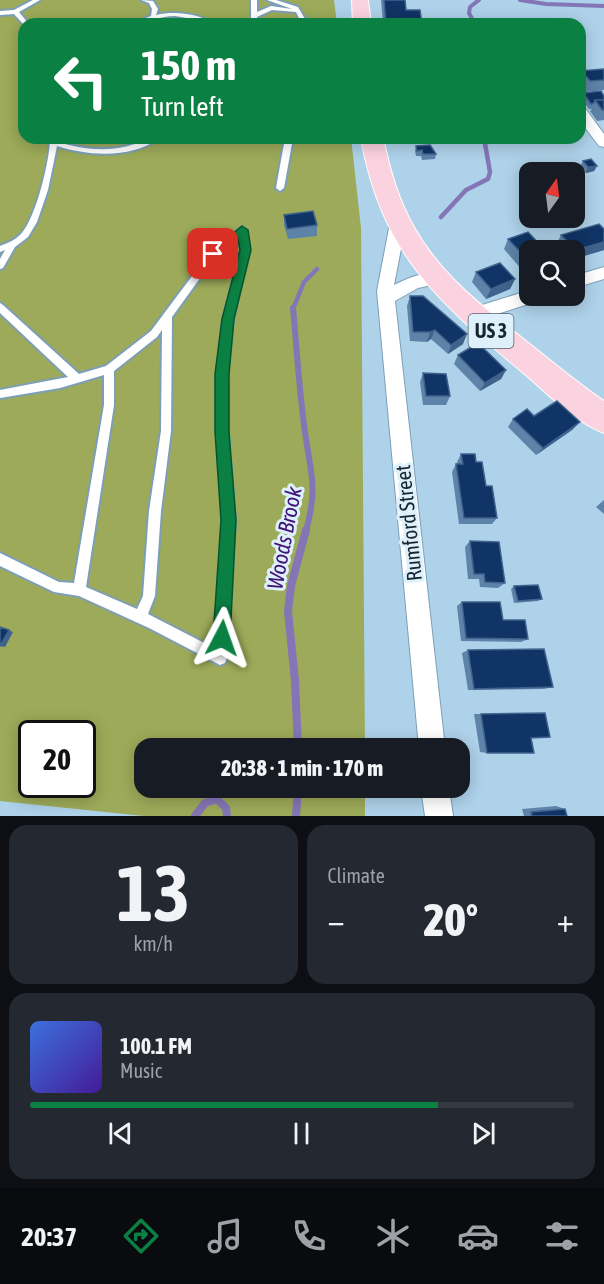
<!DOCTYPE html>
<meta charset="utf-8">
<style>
:root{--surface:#171b24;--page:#242831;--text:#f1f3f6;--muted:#9ea1a6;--line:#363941;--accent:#0b8043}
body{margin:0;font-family:"Asap Condensed",sans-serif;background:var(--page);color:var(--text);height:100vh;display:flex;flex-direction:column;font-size:22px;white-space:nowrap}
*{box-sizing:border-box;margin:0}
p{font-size:20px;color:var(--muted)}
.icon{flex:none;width:33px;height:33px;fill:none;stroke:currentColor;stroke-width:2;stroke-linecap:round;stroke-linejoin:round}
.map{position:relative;height:816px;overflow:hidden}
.side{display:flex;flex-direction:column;gap:9px;padding:9px;background:#0d0f14;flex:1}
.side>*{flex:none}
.banner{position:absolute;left:18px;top:18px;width:568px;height:126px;border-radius:18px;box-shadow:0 3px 15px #0003;background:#0b8043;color:#fff;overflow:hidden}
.needle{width:39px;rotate:14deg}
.fabs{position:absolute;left:519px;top:162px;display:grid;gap:12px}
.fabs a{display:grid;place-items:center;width:66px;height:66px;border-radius:12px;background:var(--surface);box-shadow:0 3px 15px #0003;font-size:30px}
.speed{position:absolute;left:18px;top:720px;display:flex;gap:12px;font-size:30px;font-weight:700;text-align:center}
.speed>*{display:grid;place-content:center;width:78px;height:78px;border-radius:50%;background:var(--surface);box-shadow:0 3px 15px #0003;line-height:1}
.speed .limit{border:3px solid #111;border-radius:9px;background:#fff;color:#111}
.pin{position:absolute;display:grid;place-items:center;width:51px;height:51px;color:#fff;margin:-26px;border-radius:12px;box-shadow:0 3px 9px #0006}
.me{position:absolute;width:66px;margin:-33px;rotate:4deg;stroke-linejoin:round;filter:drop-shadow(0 0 4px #0008)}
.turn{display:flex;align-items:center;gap:21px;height:126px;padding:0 24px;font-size:27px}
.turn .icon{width:78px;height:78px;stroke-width:2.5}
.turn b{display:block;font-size:42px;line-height:51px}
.big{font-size:45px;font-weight:800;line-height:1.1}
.side .widget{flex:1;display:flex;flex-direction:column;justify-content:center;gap:9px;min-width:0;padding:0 21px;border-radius:18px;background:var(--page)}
.side .dial{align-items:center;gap:0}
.dial b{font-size:78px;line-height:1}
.song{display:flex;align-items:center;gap:18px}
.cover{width:72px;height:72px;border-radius:9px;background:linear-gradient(135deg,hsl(220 70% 55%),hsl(260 70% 35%))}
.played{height:6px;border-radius:3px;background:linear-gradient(90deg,var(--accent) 75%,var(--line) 75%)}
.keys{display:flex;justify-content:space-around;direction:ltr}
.heat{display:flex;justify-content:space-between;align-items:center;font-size:33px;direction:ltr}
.side .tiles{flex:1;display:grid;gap:9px;grid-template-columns:1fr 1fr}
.widget:last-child{grid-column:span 2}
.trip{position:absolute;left:134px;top:738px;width:336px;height:60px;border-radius:18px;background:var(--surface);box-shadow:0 3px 15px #0003;font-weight:800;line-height:60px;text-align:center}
.tab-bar{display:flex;height:96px;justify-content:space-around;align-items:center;background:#090b0e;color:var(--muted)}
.tab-bar .icon{width:42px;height:42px}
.tab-bar .selected{color:var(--accent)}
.tab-bar b{font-size:27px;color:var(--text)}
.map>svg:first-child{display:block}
</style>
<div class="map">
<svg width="604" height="816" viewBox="0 0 604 816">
<rect width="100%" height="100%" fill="#aed2ea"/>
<path fill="#9caa59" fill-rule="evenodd" d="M0 0H334L337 24H24V138H351L361 228 365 748H144V788H365V816H144L0 801ZM32 734H82V784H32Z"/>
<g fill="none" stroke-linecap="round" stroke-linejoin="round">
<path stroke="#8476b6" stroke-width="4" d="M520 0 546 4 604 6
M475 24 469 13 470 7 479 0"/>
<path stroke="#8476b6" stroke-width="4.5" d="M441 217 466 190 488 179 490 172 484 138
M293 309 304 282 317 269"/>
<path stroke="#8476b6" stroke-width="6" d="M293 308C297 349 299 391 305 432 311 475 318 487 306 531"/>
<path stroke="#8476b6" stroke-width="8" d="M298 748 295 681 288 611 291 586 306 530
M195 816 205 803 217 799 226 808 227 816
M296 816 298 788"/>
<g stroke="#7d9fb6" stroke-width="4">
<path id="lane" d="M33 0H40L19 12 29 24 24 25 14 14 0 15V11L14 10Z
M141 0 153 1 158 9 156 15C175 11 197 13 214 24 201 24 189 17 175 16 159 16 146 24 131 24L151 16 152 9 149 3Z
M251 0H257V12L271 6 292 9 267 0H276L298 7 308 24H302L296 12 272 10 257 17V24H251Z
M50 138H58V142C81 149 104 152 128 146 139 143 148 138 160 138 131 159 89 156 57 146L48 190 37 222 28 237 15 247 3 268 0 269V259L5 250 0 252V246C8 243 15 240 21 234 36 218 50 160 50 138Z
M285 138H293L284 188 280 191 276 188Z
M242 227 246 230 249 250 233 319 227 374 228 432 235 520 227 658 225 663 220 665 149 628 79 596 54 592 0 566V553L59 582 74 583 104 405V375L60 388 0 398V390L68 377 0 313V303L3 305 79 374 106 366 151 331 210 252ZM239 237 241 250 223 319 217 374 218 432 223 520 214 648 148 614 155 596 161 511 171 431 172 317 216 256ZM162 330 161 431 149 511 143 596 137 609 86 587 114 405V371L157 337Z"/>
</g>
<g stroke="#7d9fb6" stroke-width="2">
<path id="street" d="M580 107 585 108 604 134V147L599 146 580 121Z
M398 218 406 223 394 285C408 278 425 270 441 275L443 279 441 283 418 288 395 301 445 748H419L377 291 390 223Z
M604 267V279L574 288V276Z
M530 290V296H540L538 301 472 322 466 320 463 315 466 310Z
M421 788H449L453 816H425Z"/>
</g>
<g stroke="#fff" stroke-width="2">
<path id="primary" d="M352 0H368L371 24H353Z
M361 138H383C390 170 398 200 415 229 442 277 489 312 531 345 555 364 579 384 604 401V433C575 422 550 396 527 376 440 303 382 256 361 138Z"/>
</g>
<use href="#lane" fill="#fff" fill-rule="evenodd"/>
<use href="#street" fill="#fff" fill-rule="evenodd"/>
<use href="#primary" fill="#fbd2e0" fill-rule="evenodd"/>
</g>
<path fill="#5e83a8" d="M381 0H405L406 10 422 24H383Z
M580 68 583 71 604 69V90L586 92 580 87Z
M583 93 604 96V120L597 121 590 111 592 109H589L581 98Z
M580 106 585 113 580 122Z
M404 138H415V140L404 141Z
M416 146 436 154 435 159 422 160 421 156H416L415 151Z
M583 161 597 166 594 171 586 173 580 166Z
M284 215 317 225V236L288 239 284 225Z
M604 229V250L574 259V250H561L556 245 561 235Z
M508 239 530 250V276L528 277 504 249Z
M476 272 515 279 510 289 486 299 472 282Z
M410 296 463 344 448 354 431 339 427 342 410 341 407 306Z
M458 355 506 370 501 379 480 391 454 364Z
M423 373 450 396 446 405H423L420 382Z
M534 416 580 422 572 430 536 455 508 427 513 419Z
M461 454 476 462 497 518 492 524H459L452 472 456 464H457V462Z
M604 500V514L596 507Z
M470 541 505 583 498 588 480 587 479 579H468L465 547Z
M514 586 542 599 538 601 514 603 511 589Z
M462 602 503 620 528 639 521 642 461 641 457 606Z
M468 650 553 687 544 689 468 690 462 653Z
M474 714H481L531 738 487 753 480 752Z
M556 806 565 809 567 816H524L522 809Z"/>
<path fill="#3f638d" d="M597 166 594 171 586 173 588 167Z
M604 242V250L574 259V253L576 250Z
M515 279 510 289 486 299 491 289Z
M435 330 431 339 427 342 430 332Z
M467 334 463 344 448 354 451 345Z
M506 370 501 379 480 391 485 383Z
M580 422 572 430 536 455 543 448Z
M9 630 13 632 5 647 0 646Z"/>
<path fill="#0f3465" stroke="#3f638d" stroke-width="1.5" d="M384 0H405L406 10H420L422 24H386Z
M604 69V80L590 81 586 76 580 77V71Z
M601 91 604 96V100H595L594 103 591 104 583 93Z
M595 100H604V110H602Z
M580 106 585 113H580Z
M430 145 436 154H423L422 150 417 151 416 146Z
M591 159 597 166 588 167 583 161Z
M313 211 317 225 287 229 284 215Z
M599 224 604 229V242L576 250 561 235Z
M528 232 545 250H530V262L508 239Z
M500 263 515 279 491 289 476 272Z
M410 296H423L467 334 451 345 435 330 430 332H413Z
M478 343 506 370 485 383 458 355Z
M423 373 446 374 450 396H426Z
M557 401 580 422 543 448 513 419 527 409 534 416Z
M461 454H475L476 462H482L486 486H492L497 518H464L456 464H463Z
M470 541 499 542 505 583 485 582 484 574H474Z
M538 585 542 599 518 601 514 586Z
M462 602H500L503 620H525L528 639 466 638Z
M0 627 9 630 0 646Z
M544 649 553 687 474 689 468 650Z
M545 713 550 737 531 738 534 753H487L481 714Z
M565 809 567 816H532L531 812Z"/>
<path fill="#0b8043" stroke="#07532c" stroke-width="1.5" d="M242 226 248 230 251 250 234 319 229 374V432L236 520 230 638 228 644 222 646 216 644 213 638 221 520 215 432V374L222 319 240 250 238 239 217 256 213 258 208 254Z"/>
<g text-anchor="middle" stroke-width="6" stroke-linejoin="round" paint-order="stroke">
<rect fill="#def0fc" stroke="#53636c" stroke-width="1.5" x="468.5" y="314" width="45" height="34" rx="4.5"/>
<g font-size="20" font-weight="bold" fill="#18262e">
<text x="491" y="338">US 3</text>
</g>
<g font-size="21" fill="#18262e" stroke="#def0fc">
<text transform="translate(409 523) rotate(-96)" y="7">Rumford Street</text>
</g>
<g font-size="22" font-style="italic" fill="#401476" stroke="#def0fc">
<text transform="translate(284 538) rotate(-79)" y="8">Woods Brook</text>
</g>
</g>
</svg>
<div class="fabs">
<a><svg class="needle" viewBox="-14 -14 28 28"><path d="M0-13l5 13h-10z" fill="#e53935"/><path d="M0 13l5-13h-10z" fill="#9ea1a6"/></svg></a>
<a><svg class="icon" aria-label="search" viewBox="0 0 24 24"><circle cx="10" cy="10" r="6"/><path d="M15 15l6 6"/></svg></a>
</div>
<div class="speed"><div class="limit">20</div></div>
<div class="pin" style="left:213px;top:254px;background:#d93025"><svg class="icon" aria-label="arrive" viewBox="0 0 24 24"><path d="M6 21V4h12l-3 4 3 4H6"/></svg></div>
<svg class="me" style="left:222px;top:638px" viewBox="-20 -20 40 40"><path d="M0-17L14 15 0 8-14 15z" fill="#0b8043" stroke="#fff" stroke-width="4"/></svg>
<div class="trip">20:38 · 1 min · 170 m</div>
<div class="banner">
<div class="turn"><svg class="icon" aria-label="left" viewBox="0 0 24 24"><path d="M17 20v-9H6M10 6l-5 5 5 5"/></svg><div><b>150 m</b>Turn left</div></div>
</div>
</div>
<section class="side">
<div class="tiles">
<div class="widget dial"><b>13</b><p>km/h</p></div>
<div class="widget"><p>Climate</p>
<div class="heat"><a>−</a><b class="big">20°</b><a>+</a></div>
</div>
<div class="widget">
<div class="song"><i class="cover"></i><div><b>100.1 FM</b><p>Music</p></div></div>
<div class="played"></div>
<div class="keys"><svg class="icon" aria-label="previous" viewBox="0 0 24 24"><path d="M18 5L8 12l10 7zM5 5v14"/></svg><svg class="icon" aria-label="pause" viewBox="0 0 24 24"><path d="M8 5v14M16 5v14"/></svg><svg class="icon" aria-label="next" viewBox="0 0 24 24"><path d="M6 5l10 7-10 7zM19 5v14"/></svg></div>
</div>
</div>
</section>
<nav class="tab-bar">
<b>20:37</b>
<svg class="icon selected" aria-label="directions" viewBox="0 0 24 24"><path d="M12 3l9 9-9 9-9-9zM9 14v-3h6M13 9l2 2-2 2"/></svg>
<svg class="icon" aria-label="music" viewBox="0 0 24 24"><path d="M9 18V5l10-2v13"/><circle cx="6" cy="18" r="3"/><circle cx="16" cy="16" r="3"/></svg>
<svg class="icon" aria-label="phone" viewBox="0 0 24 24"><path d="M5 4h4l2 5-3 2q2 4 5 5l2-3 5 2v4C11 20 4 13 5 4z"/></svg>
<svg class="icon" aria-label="climate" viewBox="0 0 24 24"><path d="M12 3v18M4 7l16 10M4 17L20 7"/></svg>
<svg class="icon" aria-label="car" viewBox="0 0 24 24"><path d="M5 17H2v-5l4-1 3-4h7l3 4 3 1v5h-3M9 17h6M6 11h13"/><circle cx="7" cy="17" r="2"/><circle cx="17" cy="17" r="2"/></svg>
<svg class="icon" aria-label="filters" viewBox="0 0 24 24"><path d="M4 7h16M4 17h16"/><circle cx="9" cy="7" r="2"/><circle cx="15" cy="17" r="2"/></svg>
</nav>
